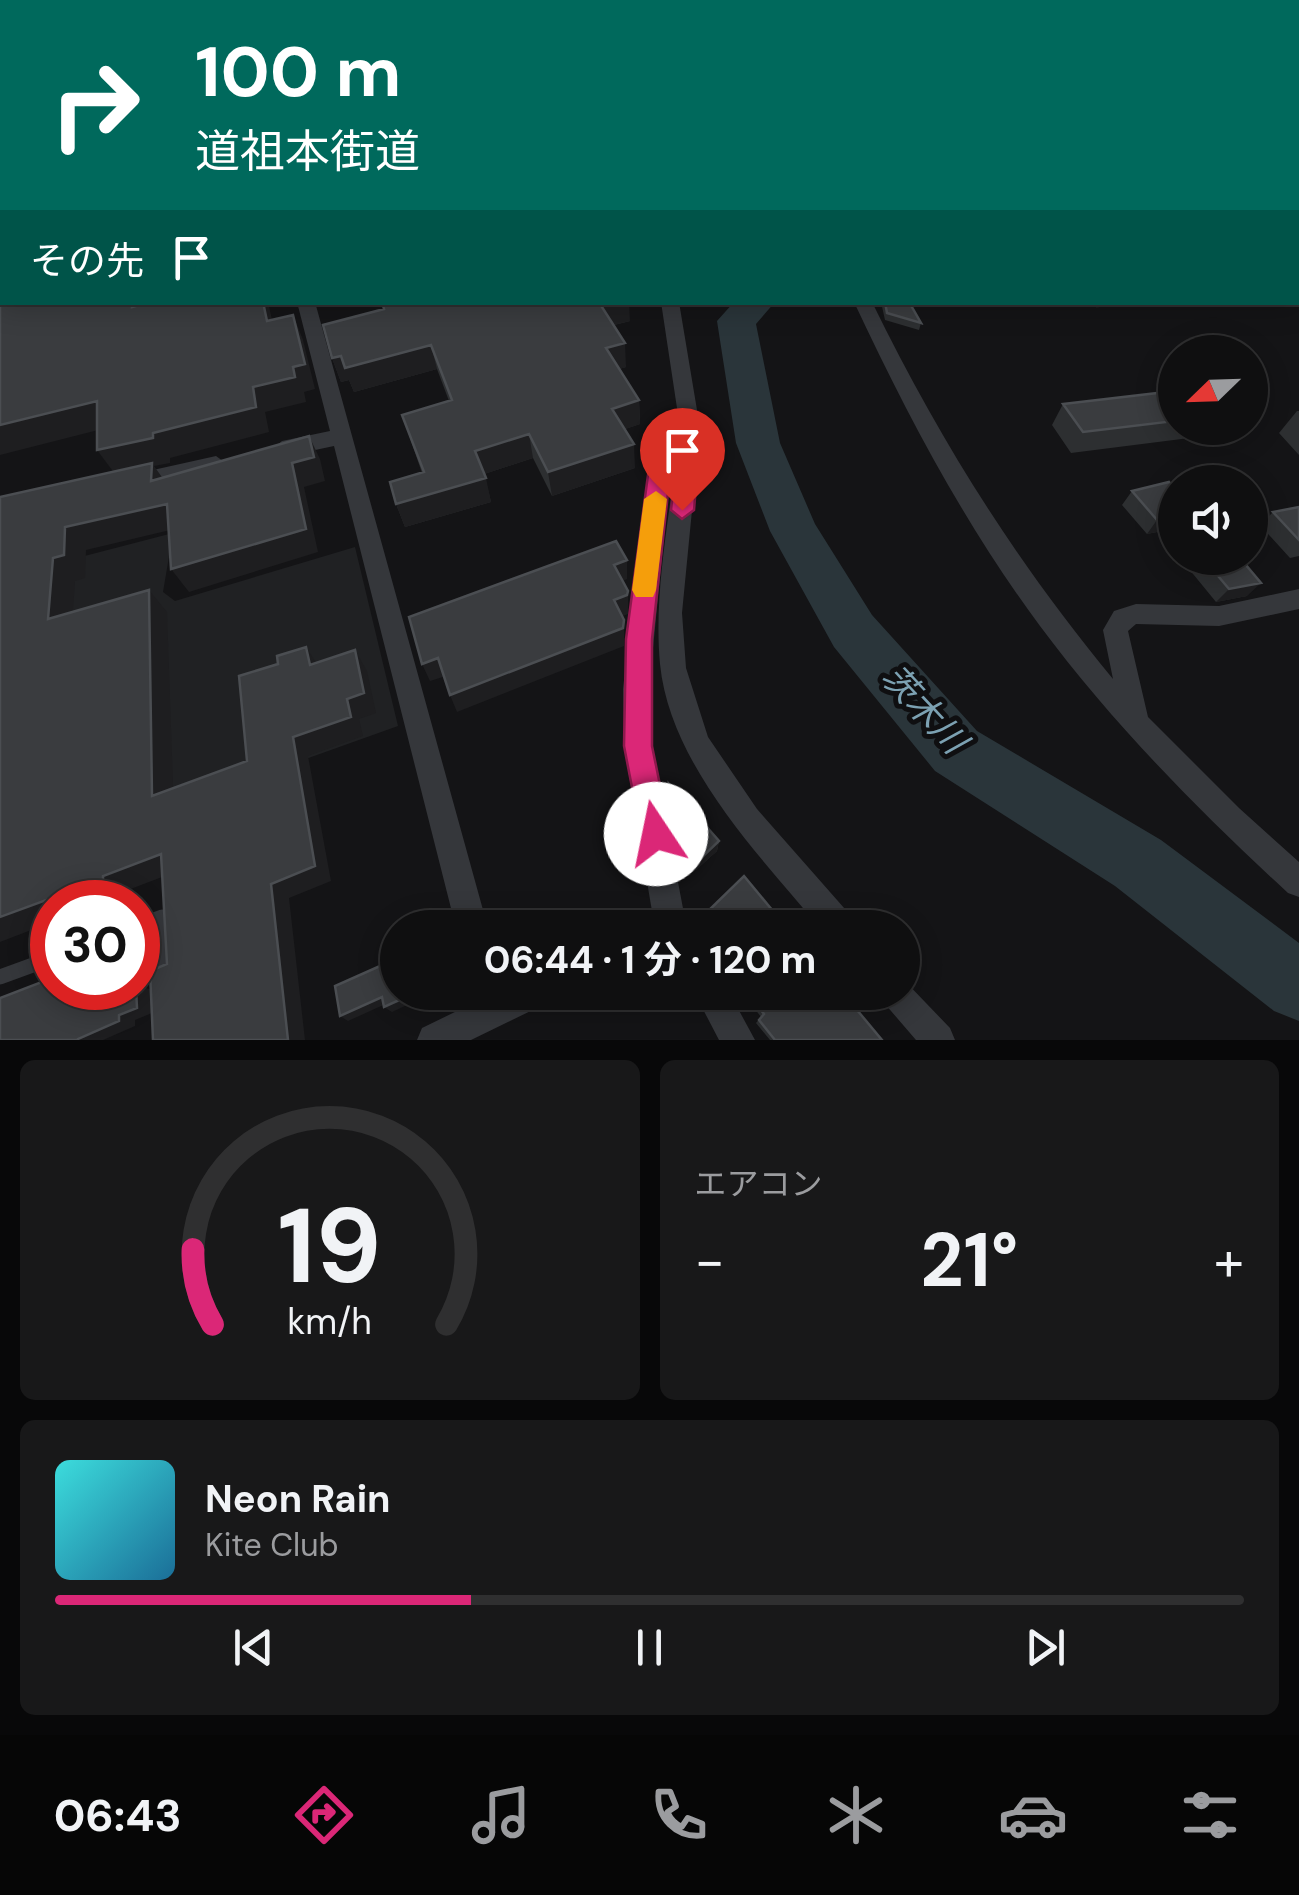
<!DOCTYPE html>
<html lang="ja">
<meta charset="utf-8">
<style>
:root{--surface:#0f0f10;--page:#181819;--text:#f1f3f6;--muted:#9b9c9f;--line:#2f2f30;--accent:#db2777}
body{margin:0;font-family:"DM Sans","Noto Sans JP",sans-serif;background:var(--page);color:var(--text);height:100vh;display:flex;flex-direction:column;font-size:38px;white-space:nowrap}
*{box-sizing:border-box;margin:0}
p{font-size:32px;color:var(--muted)}
.icon{flex:none;width:55px;height:55px;fill:none;stroke:currentColor;stroke-width:2;stroke-linecap:round;stroke-linejoin:round}
.map{position:relative;height:1040px;overflow:hidden}
.drawer{display:flex;flex-direction:column;gap:20px;padding:20px;background:#080809;flex:1}
.drawer>*{flex:none}
.hud{position:absolute;left:0px;top:0px;width:1300px;height:305px;box-shadow:0 5px 25px #0003,0 0 0 2px var(--line);background:#00695c;color:#fff;overflow:hidden}
.needle{width:65px;rotate:247deg}
.buttons{position:absolute;left:1158px;top:335px;display:grid;gap:20px}
.buttons a{display:grid;place-items:center;width:110px;height:110px;border-radius:50%;background:var(--surface);box-shadow:0 5px 25px #0003,0 0 0 2px var(--line);font-size:50px}
.speed{position:absolute;left:30px;top:880px;display:flex;gap:20px;font-size:50px;font-weight:700;text-align:center}
.speed>*{display:grid;place-content:center;width:130px;height:130px;border-radius:50%;background:var(--surface);box-shadow:0 5px 25px #0003,0 0 0 2px var(--line);line-height:1}
.speed .limit{border:15px solid #d22;background:#fff;color:#111}
.pin{position:absolute;display:grid;place-items:center;width:85px;height:85px;color:#fff;margin:-102px -42px;border-radius:50% 50% 50% 0;rotate:-45deg;box-shadow:0 0 10px #0007}
.pin .icon{rotate:45deg}
.me{position:absolute;width:110px;margin:-55px;rotate:349deg;stroke-linejoin:round;filter:drop-shadow(0 0 8px #0008)}
.turn{display:flex;align-items:center;gap:35px;height:210px;padding:0 30px;font-size:45px}
.turn .icon{width:130px;height:130px;stroke-width:2.5}
.turn b{display:block;font-size:70px;line-height:85px}
.then{display:flex;align-items:center;height:95px;padding:0 30px;background:#0003;gap:20px;font-size:38px}
.big{font-size:75px;font-weight:700;line-height:1.1}
.drawer .card{flex:1;display:flex;flex-direction:column;justify-content:center;gap:15px;min-width:0;padding:0 35px;border-radius:15px;background:var(--page)}
.drawer .dial{align-items:center;gap:0}
.dial svg{height:260px;overflow:visible;fill:none;stroke:var(--line);stroke-width:7;stroke-linecap:round;text-anchor:middle}
.dial text{fill:var(--text);stroke:none}
.song{display:flex;align-items:center;gap:30px}
.cover{width:120px;height:120px;border-radius:15px;background:linear-gradient(135deg,hsl(180 70% 55%),hsl(200 70% 35%))}
.played{height:10px;border-radius:5px;background:linear-gradient(90deg,var(--accent) 35%,var(--line) 35%)}
.keys{display:flex;justify-content:space-around;direction:ltr}
.heat{display:flex;justify-content:space-between;align-items:center;font-size:55px;direction:ltr}
.drawer .tiles{flex:1;display:grid;gap:20px;grid-template-columns:1fr 1fr}
.card:last-child{grid-column:span 2}
.trip{position:absolute;left:380px;top:910px;width:540px;height:100px;border-radius:50px;background:var(--surface);box-shadow:0 5px 25px #0003,0 0 0 2px var(--line);font-weight:700;line-height:100px;text-align:center}
.tab-bar{display:flex;height:160px;justify-content:space-around;align-items:center;background:#060606;color:var(--muted)}
.tab-bar .icon{width:70px;height:70px}
.tab-bar .active{color:var(--accent)}
.tab-bar b{font-size:45px;color:var(--text)}
.map>svg:first-child{display:block}
</style>
<div class="map">
<svg width="1299" height="1040" viewBox="0 0 1299 1040">
<rect width="100%" height="100%" fill="#141416"/>
<path fill="#202123" d="M173 533 163 592 175 601 355 547 398 726 177 805 0 578Z"/>
<g fill="none" stroke-linecap="round" stroke-linejoin="round">
<path fill="#2a353a" fill-rule="evenodd" d="M777 0H799L800 2H777Z
M734 302H775L756 324 780 443 815 524 872 615 977 731 1161 840 1299 943V1021L1274 1011 1115 886 935 771 834 647 770 531 736 443 717 321Z"/>
<path stroke="#35373b" stroke-width="15" d="M138 926 162 917 164 981
M0 977 52 958"/>
<path fill="#35373b" fill-rule="evenodd" d="M822 0H832V2H822Z
M297 302H315L488 928H456L334 446 282 457 272 449 282 441 330 431Z
M661 302H679L700 428 682 613 686 668 708 737 757 809 852 917 857 928H820C758 854 670 764 660 664 654 598 667 531 675 466L670 475 649 689 652 746 686 924 684 928H648L653 917 624 746 623 689 648 475 660 456 677 448 680 428Z
M854 302H872C940 441 1015 560 1113 679L1103 630 1114 611 1136 604 1219 606 1299 589V609L1219 626 1136 624 1128 631 1148 717 1239 808 1299 862V897L1288 893C1198 810 1113 724 1040 626 965 525 907 415 854 302Z
M216 456 227 464 224 470 135 490 124 482 135 474Z
M902 978 950 1028 955 1040H916L885 1004 881 992H902Z
M496 992H549L545 1004 471 1040H417L422 1028Z
M694 992H729L755 1040H719Z"/>
<path stroke="#51545a" stroke-width="35" d="M435 2 442 0
M488 2 495 0"/>
<path fill="#61666c" fill-rule="evenodd" d="M1298 271H1299V291H1298Z"/>
</g>
<path fill="#2d2f31" d="M1299 0V102L1298 103V2Z
M1298 203H1299V261L1298 260Z
M881 302H909L921 323 919 330 885 320Z
M384 309 630 321 614 325 626 367 619 369 639 400 640 424 625 429 635 468 552 496 533 458 484 474 491 502 405 527 396 504 422 473 402 415 449 401 437 369 354 392 349 380 341 382 332 358Z
M1175 391V428H1233L1229 433 1071 453 1052 425 1063 404Z
M1297 411H1299V455L1279 433Z
M1175 489V551L1166 539 1157 532 1147 534 1122 505 1132 491Z
M1299 507V556L1290 558 1260 525 1273 512Z
M1180 558H1240L1247 596 1216 602Z
M669 784 719 841 717 851 696 870 675 847 676 838 673 834 668 795Z
M742 992H842L882 1040H770L756 1023 761 1017Z"/>
<path fill="#1e1e20" d="M318 0H401V2H318Z
M0 76H2V96H0Z
M0 229H2V257H0Z
M263 302H268L278 346 267 321Z
M607 302H629L630 321 602 328 600 304Z
M1098 302H1119L1096 308Z
M293 315 303 340 315 389 304 392 306 402 265 412 269 432 170 458V463L154 466 169 487 115 474 97 450 153 433 293 367Z
M625 343 626 367 607 373 606 348Z
M431 345 437 369 354 392 349 380 341 382 332 358Z
M639 400 640 424 614 433 612 409Z
M97 401 114 426 0 455V425Z
M529 434 533 458 481 475 475 451Z
M309 436 320 459 325 481 304 487 318 552 189 592 171 569 292 463Z
M634 444 635 468 552 496 548 472Z
M486 478 491 502 405 527 396 504Z
M167 504 183 527 86 550 85 578 75 581 71 640 48 619 53 558 65 527Z
M1168 518 1157 532 1147 534 1157 520Z
M627 560V579L616 584 614 565Z
M1261 583 1247 596 1216 602 1229 589Z
M149 590 167 612 174 813 152 796Z
M628 591V614L615 619 614 600Z
M624 620V646L457 712 450 695Z
M306 647 319 667 310 665Z
M355 650 367 671 376 713 359 719 363 736 308 756 331 881 289 898 305 1040H287L271 884 293 737 347 699Z
M438 658 446 676 430 681 422 664Z
M719 841 717 851 696 870 697 862Z
M161 854 183 869 128 890V898L116 902H52V922L0 942V917Z
M138 968V985L152 990V1013L135 1020V1026L103 1040H78L119 1015 122 988H138Z
M417 992H435L392 1012 384 1007Z
M382 997 390 1002 348 1021 340 1016Z"/>
<path fill="#3a3c3f" stroke="#4b4e52" stroke-width="2.5" d="M0 0H319L321 2H2V76H0Z
M499 0H706L704 2H488Z
M1023 0H1299V65H1298V2H1013Z
M2 118V229H0V120Z
M0 293H2V302H132V307L150 302H263L267 321 293 315 305 364 293 367 295 377 253 387 256 407 153 433V438L97 450V401L0 425Z
M382 302H607L600 304 625 343 606 348 639 400 612 409 634 444 548 472 529 434 475 451 486 478 396 504 390 482 424 472 402 415 452 400 431 345 345 368 341 356 332 358 323 325 384 309Z
M885 302H909L921 323 887 313Z
M1175 391V421L1083 432 1063 404Z
M309 436 314 457 292 463 306 529 171 569 167 504 65 527 64 555 53 558 48 619 149 590 152 796 247 761 239 676 278 664 277 656 306 647 310 665 355 650 364 693 347 699 351 717 293 737 315 866 271 884 288 1040H153L150 971 167 964 161 854 103 876V884L68 897V892L0 917V497L152 463 151 481Z
M1169 482 1175 489V524L1168 518 1157 520 1132 491Z
M1299 507V540L1273 512Z
M616 541 627 560 614 565 628 591 627 595 614 600 624 620 623 628 450 695 438 658 422 664 409 617Z
M1203 558H1240L1261 583 1229 589Z
M669 784 719 841 697 862 676 838 681 834 673 825Z
M744 876 787 928H710L702 917Z
M398 958V992H417L384 1007 382 997 340 1016 335 986Z
M52 978V988H122V990L128 988H136L137 1008 119 1015V1021L78 1039V1040H0V998Z
M747 992H842L882 1040H775L759 1020 764 1014Z"/>
<path fill="#db2777" stroke="#8e194d" stroke-width="2.5" d="M688 444 699 452 694 510 682 519 671 510 676 466 670 475 652 639V746L670 834 666 844 656 849 645 844 641 834 624 746 626 639 648 475 659 455Z"/>
<path fill="#f59e0b" d="M656 491 667 499 656 590 653 597H636L632 590 644 499Z"/>
<g text-anchor="middle" stroke-width="10" stroke-linejoin="round" paint-order="stroke">
<g font-size="35" font-style="italic" fill="#7ca1b2" stroke="#0f0f11">
<text transform="translate(924 709) rotate(47)" y="12">茨木川</text>
</g>
</g>
</svg>
<div class="buttons">
<a><svg class="needle" viewBox="-14 -14 28 28"><path d="M0-13l5 13h-10z" fill="#e53935"/><path d="M0 13l5-13h-10z" fill="#9b9c9f"/></svg></a>
<a><svg class="icon" aria-label="sound" viewBox="0 0 24 24"><path d="M4 9h4l5-4v14l-5-4H4zM17 9q2 3 0 6"/></svg></a>
</div>
<div class="speed"><div class="limit">30</div></div>
<div class="pin" style="left:682px;top:510px;background:#d93025"><svg class="icon" aria-label="arrive" viewBox="0 0 24 24"><path d="M6 21V4h12l-3 4 3 4H6"/></svg></div>
<svg class="me" style="left:656px;top:834px" viewBox="-20 -20 40 40"><circle r="19" fill="#fff"/><path d="M0-13L10 11 0 6-10 11z" fill="#db2777"/></svg>
<div class="trip">06:44 · 1 分 · 120 m</div>
<div class="hud">
<div class="turn"><svg class="icon" aria-label="right" viewBox="0 0 24 24"><path d="M7 20v-9h11M14 6l5 5-5 5"/></svg><div><b>100 m</b>道祖本街道</div></div>
<div class="then">その先<svg class="icon" aria-label="arrive" viewBox="0 0 24 24"><path d="M6 21V4h12l-3 4 3 4H6"/></svg></div>
</div>
</div>
<section class="drawer">
<div class="tiles">
<div class="card dial"><svg viewBox="0 0 100 80">
<path d="M14 69A42 42 0 1 1 86 69"/>
<path d="M14 69A42 42 0 0 1 8 46" stroke="#db2777"/>
<text x="50" y="56" font-size="32" font-weight="700">19</text>
<text x="50" y="72" font-size="11">km/h</text>
</svg></div>
<div class="card"><p>エアコン</p>
<div class="heat"><a>−</a><b class="big">21°</b><a>+</a></div>
</div>
<div class="card">
<div class="song"><i class="cover"></i><div><b>Neon Rain</b><p>Kite Club</p></div></div>
<div class="played"></div>
<div class="keys"><svg class="icon" aria-label="previous" viewBox="0 0 24 24"><path d="M18 5L8 12l10 7zM5 5v14"/></svg><svg class="icon" aria-label="pause" viewBox="0 0 24 24"><path d="M8 5v14M16 5v14"/></svg><svg class="icon" aria-label="next" viewBox="0 0 24 24"><path d="M6 5l10 7-10 7zM19 5v14"/></svg></div>
</div>
</div>
</section>
<nav class="tab-bar">
<b>06:43</b>
<svg class="icon active" aria-label="directions" viewBox="0 0 24 24"><path d="M12 3l9 9-9 9-9-9zM9 14v-3h6M13 9l2 2-2 2"/></svg>
<svg class="icon" aria-label="music" viewBox="0 0 24 24"><path d="M9 18V5l10-2v13"/><circle cx="6" cy="18" r="3"/><circle cx="16" cy="16" r="3"/></svg>
<svg class="icon" aria-label="phone" viewBox="0 0 24 24"><path d="M5 4h4l2 5-3 2q2 4 5 5l2-3 5 2v4C11 20 4 13 5 4z"/></svg>
<svg class="icon" aria-label="climate" viewBox="0 0 24 24"><path d="M12 3v18M4 7l16 10M4 17L20 7"/></svg>
<svg class="icon" aria-label="car" viewBox="0 0 24 24"><path d="M5 17H2v-5l4-1 3-4h7l3 4 3 1v5h-3M9 17h6M6 11h13"/><circle cx="7" cy="17" r="2"/><circle cx="17" cy="17" r="2"/></svg>
<svg class="icon" aria-label="filters" viewBox="0 0 24 24"><path d="M4 7h16M4 17h16"/><circle cx="9" cy="7" r="2"/><circle cx="15" cy="17" r="2"/></svg>
</nav>
